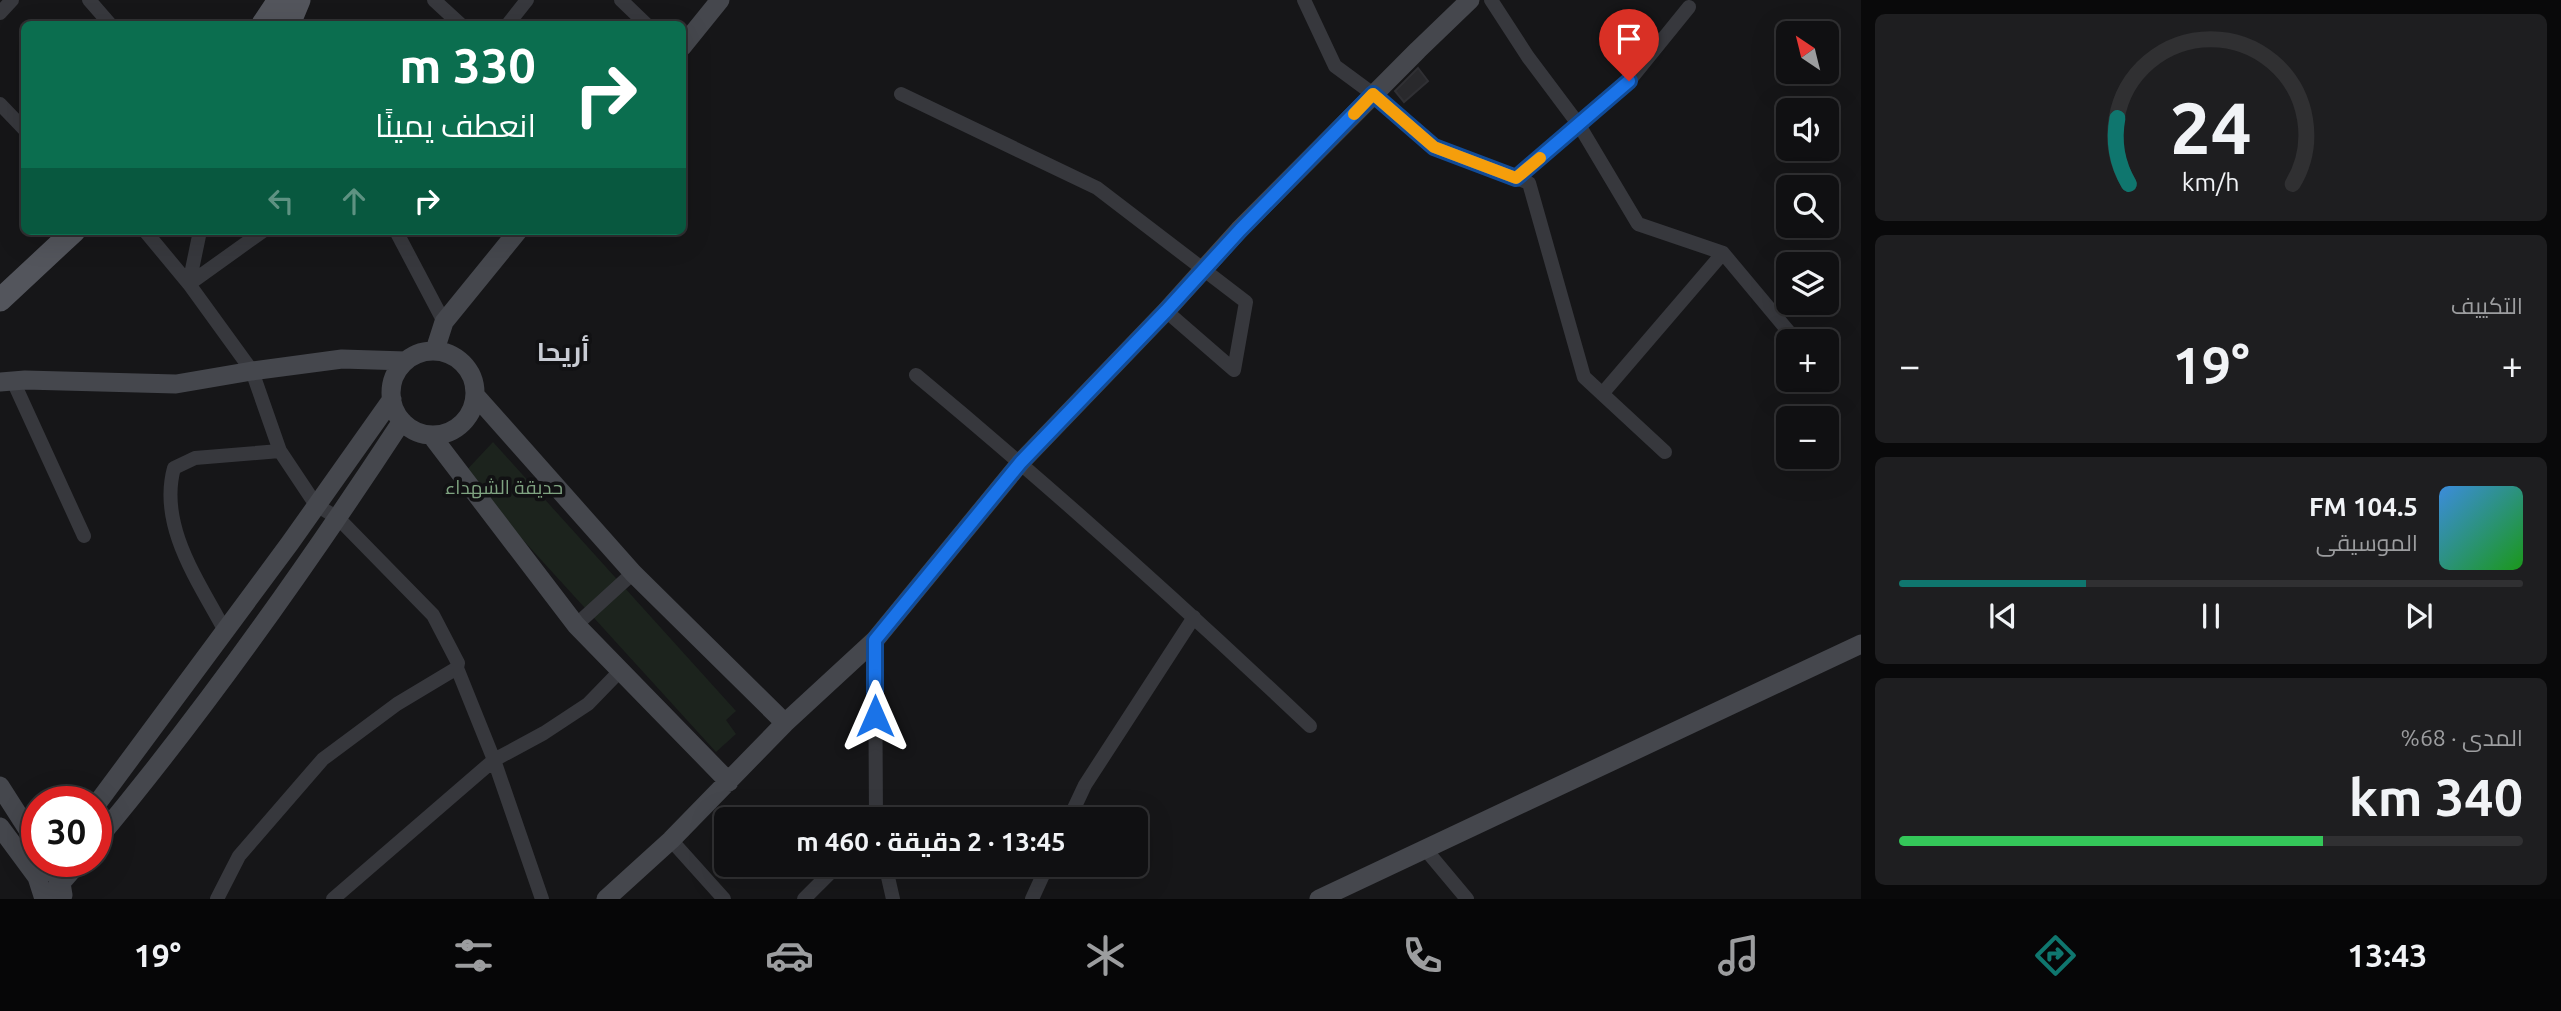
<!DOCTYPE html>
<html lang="ar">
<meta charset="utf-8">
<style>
:root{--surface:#101012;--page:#1e1e20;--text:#f1f3f6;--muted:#9c9d9f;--line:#303032;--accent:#0f766e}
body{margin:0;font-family:Ubuntu,Cairo,sans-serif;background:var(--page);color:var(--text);direction:rtl;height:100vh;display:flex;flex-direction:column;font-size:26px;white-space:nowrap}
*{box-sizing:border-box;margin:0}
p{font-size:23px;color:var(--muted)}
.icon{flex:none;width:38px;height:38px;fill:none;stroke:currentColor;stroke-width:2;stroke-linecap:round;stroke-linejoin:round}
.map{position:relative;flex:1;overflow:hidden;direction:ltr}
.side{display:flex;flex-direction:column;gap:14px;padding:14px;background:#09090a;width:700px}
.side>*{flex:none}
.top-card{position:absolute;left:21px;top:21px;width:665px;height:214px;border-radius:10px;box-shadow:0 7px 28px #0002,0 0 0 2px var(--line);direction:rtl;background:#0b6e4f;color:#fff;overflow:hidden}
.needle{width:46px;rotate:325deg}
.controls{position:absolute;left:1776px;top:21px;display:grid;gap:14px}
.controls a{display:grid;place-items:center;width:63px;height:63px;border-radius:10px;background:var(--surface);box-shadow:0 7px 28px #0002,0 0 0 2px var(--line);font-size:35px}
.speed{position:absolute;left:21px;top:786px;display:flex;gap:14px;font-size:35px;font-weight:700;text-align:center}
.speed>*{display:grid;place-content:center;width:91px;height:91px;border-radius:50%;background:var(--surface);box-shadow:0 7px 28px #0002,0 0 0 2px var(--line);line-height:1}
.speed .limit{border:10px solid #d22;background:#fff;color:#111}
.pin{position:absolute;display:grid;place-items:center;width:60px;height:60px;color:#fff;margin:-72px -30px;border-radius:50% 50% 50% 0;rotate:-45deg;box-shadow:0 0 7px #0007}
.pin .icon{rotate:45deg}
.me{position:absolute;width:77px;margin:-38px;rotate:0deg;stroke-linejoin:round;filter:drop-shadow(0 0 5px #0008)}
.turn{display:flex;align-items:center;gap:24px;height:147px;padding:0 35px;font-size:32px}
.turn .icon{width:91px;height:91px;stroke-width:2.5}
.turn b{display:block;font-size:49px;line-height:60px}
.lanes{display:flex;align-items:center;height:66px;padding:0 35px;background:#0003;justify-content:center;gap:35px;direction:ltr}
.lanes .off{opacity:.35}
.big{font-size:52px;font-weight:700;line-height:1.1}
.side .widget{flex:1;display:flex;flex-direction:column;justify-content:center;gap:10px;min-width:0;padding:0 24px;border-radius:10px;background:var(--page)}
.side .dial{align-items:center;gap:0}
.dial svg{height:182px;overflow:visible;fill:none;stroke:var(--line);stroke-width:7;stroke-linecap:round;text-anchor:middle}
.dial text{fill:var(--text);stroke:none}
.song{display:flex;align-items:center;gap:21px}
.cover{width:84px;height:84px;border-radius:10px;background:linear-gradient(135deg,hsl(210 70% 55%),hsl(120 70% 35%))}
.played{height:7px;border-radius:4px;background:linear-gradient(90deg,var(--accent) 30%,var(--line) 30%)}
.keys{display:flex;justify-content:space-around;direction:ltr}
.heat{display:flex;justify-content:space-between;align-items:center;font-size:38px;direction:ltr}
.charge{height:10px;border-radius:5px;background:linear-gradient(90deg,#34c759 68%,var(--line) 0)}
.trip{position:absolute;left:714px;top:807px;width:434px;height:70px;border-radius:10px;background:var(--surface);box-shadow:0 7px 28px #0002,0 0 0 2px var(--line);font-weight:700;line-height:70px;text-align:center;direction:rtl}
.menu{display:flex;height:112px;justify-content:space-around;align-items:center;background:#060607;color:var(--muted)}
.menu .icon{width:49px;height:49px}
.menu .active{color:var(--accent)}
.menu b{font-size:32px;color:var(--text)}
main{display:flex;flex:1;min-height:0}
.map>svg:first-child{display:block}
</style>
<main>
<section class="side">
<div class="widget dial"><svg viewBox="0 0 100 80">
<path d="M14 69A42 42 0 1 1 86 69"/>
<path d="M14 69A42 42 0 0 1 9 40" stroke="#0f766e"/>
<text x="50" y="56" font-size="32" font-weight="700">24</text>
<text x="50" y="72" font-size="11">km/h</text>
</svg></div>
<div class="widget"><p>التكييف</p>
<div class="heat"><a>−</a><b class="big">19°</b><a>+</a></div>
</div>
<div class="widget">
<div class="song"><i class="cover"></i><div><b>104.5 FM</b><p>الموسيقى</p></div></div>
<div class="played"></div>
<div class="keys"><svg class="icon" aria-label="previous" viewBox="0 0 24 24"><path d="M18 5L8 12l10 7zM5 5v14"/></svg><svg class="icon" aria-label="pause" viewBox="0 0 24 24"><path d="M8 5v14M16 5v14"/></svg><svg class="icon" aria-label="next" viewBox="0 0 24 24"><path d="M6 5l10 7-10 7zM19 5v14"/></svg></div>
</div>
<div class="widget"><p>المدى · 68%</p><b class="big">340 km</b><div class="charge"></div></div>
</section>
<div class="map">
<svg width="1861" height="899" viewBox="0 0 1861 899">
<rect width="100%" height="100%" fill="#161618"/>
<path fill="#1c231d" d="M493 442 736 711 726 720 736 734 716 752 463 474Z"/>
<path fill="#29292c" stroke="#303034" stroke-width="2" d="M1418 68 1428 81 1404 102 1395 91Z"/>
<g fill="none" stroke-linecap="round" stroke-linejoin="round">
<path stroke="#37383d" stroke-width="14" d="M89 0 110 24
M434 0 460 24
M621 0 646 24
M1304 0 1335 66 1373 94 1434 147 1529 183 1584 377 1665 452
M1491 0 1528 57 1579 125 1638 224 1723 253 1789 332
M0 13 12 0
M508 24 527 0
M901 94 1097 188 1246 302 1234 370 1166 311
M0 104 24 129
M1516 178 1629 81 1689 7
M145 231 189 284 252 371 280 451 316 505 338 518 433 615 458 663 457 668 494 760 542 899
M396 231 444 322
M189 284 263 231
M189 284 200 231
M916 375C1051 487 1182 605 1310 726
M13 381 84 536
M1602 394 1723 253
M576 625 633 573
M225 631C199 582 158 526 174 468L195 458 280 451
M875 640 876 819
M1069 819 1085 785 1194 617
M671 840 724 899
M1426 850 1467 899
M885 864 893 899
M217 899 239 856 323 759 397 704 457 668
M333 899 494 760 544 733 588 704 620 671
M804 899 839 864
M1032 899 1048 864"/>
<path stroke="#45474d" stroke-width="19" d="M682 47 720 0
M435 350 444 322 518 231
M391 393a42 42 0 1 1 84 0a42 42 0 1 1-84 0Z
M0 382 25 380 176 384 252 371 342 359 406 361
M475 395 633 573 785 723
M431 435 576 625 729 782
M0 786 37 844
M96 805 290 543 392 399
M0 827 37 877 44 899
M96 841C207 708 307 566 402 421
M47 861 61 883 63 895
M47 899 80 861
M606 899 671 840 785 723 875 640 1021 462 1166 311 1239 230 1418 50 1470 0
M1319 899 1861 644"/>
<path stroke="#53555c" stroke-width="23" d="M263 24 279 0
M289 24 299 0
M0 300 74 231"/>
</g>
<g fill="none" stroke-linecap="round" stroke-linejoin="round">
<g stroke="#114b97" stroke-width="18">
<path id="route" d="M875 716V640L1021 462 1166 311 1240 230 1373 94 1434 147 1516 178 1629 81"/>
</g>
<use href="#route" stroke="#1a73e8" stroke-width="12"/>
<path stroke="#f59e0b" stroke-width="12" d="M1354 114 1373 94 1434 147 1516 178 1540 158"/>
</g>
<g text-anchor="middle" stroke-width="7" stroke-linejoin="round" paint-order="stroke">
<g font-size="19" fill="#7fa381" stroke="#111113">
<text x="504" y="494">حديقة الشهداء</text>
</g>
<g font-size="26" font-weight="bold" fill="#c9ccd4" stroke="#111113">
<text x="563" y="361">أريحا</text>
</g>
</g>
</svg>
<div class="controls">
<a><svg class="needle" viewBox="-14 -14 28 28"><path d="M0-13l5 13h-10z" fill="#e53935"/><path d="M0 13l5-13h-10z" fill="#9c9d9f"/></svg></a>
<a><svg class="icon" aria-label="sound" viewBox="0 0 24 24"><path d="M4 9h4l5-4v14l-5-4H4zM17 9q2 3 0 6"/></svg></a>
<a><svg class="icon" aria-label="search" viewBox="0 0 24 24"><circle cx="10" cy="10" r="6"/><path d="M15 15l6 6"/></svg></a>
<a><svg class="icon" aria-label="layers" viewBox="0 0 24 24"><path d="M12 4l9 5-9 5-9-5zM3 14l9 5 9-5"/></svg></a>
<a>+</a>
<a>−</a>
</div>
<div class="speed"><div class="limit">30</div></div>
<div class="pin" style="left:1629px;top:81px;background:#d93025"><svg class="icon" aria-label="arrive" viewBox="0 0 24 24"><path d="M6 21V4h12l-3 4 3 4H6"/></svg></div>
<svg class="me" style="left:875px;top:716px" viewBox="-20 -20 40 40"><path d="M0-17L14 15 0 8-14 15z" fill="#1a73e8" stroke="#fff" stroke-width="4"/></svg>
<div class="trip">13:45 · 2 دقيقة · 460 m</div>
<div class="top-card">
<div class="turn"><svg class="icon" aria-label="right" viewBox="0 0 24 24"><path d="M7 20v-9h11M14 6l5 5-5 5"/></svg><div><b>330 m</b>انعطف يمينًا</div></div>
<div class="lanes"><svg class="icon off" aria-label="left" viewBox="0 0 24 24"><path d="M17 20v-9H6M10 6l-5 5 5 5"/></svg><svg class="icon off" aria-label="ahead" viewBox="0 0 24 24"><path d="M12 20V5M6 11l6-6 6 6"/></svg><svg class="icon" aria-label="right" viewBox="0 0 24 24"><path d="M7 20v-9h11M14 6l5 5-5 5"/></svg></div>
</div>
</div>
</main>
<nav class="menu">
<b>13:43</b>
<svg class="icon active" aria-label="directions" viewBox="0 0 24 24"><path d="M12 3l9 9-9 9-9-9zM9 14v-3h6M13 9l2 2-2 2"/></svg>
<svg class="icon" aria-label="music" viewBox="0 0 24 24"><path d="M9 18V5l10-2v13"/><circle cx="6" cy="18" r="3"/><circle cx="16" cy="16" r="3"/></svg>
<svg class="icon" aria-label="phone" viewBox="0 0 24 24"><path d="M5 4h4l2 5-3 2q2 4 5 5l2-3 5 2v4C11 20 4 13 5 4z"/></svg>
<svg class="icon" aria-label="climate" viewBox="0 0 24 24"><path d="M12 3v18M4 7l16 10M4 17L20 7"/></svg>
<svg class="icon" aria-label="car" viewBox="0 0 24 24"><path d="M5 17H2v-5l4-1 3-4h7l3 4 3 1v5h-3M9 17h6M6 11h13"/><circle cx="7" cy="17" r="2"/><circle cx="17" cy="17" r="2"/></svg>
<svg class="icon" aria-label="filters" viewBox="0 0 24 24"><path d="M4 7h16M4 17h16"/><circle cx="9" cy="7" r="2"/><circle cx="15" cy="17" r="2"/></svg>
<b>19°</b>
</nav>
